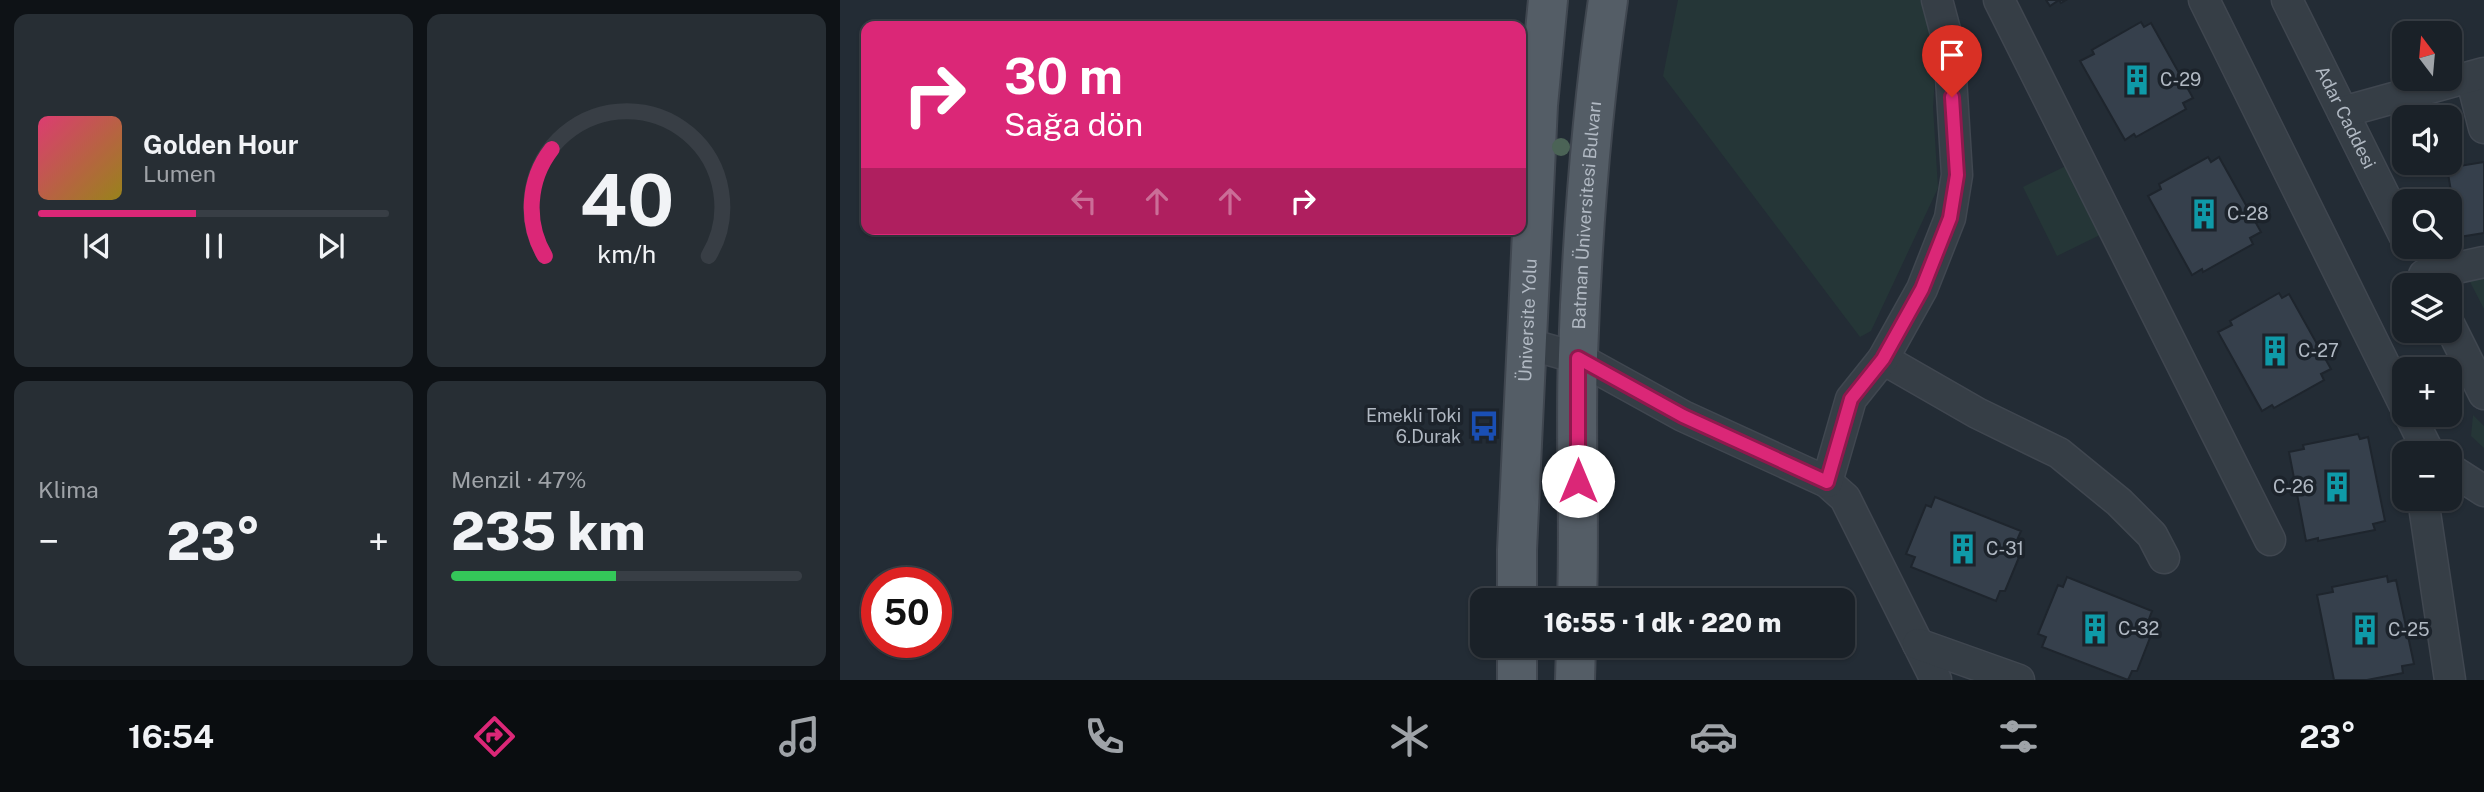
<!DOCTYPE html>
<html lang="tr">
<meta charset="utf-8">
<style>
:root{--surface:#1a2128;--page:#272e34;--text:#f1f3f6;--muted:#9fa3a8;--line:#383e45;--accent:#db2777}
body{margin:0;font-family:"Public Sans",sans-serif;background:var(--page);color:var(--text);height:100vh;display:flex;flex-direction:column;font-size:26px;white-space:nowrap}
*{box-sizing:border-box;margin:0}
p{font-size:23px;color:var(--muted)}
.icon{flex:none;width:38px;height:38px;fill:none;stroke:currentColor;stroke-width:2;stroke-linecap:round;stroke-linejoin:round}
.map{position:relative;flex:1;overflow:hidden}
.details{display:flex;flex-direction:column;gap:14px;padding:14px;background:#0e1216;width:840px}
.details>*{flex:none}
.hud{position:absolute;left:21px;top:21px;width:665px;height:214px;border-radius:14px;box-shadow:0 2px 5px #0004,0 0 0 2px var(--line);background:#db2777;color:#fff;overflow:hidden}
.needle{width:46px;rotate:344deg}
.fabs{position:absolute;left:1552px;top:21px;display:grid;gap:14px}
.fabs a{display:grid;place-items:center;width:70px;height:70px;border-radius:14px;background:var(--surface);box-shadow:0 2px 5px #0004,0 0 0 2px var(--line);font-size:35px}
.speed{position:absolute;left:21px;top:567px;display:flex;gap:14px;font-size:35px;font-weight:700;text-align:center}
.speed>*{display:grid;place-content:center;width:91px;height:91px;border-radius:50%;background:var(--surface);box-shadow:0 2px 5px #0004,0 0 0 2px var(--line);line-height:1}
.speed .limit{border:10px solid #d22;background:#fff;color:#111}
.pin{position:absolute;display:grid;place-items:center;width:60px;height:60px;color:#fff;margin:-72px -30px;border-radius:50% 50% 50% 0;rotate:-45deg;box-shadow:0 0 7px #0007}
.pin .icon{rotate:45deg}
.me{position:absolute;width:77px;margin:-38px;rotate:0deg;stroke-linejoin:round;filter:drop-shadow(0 0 5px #0008)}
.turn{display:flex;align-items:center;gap:24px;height:147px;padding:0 28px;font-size:32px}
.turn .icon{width:91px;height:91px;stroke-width:2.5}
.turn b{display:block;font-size:49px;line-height:60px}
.lanes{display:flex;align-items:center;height:66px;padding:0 28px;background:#0003;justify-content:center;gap:35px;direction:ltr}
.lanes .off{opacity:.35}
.big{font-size:52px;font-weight:800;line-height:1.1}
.details .card{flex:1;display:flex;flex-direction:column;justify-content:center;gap:10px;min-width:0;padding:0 24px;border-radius:14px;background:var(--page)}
.details .dial{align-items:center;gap:0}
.dial svg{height:182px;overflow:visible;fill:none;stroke:var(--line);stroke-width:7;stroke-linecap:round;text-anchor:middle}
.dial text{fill:var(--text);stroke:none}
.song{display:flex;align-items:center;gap:21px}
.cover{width:84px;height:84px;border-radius:10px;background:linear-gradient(135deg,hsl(340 70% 55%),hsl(50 70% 35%))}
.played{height:7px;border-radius:4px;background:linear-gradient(90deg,var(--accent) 45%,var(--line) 45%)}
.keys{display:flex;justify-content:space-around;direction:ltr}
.heat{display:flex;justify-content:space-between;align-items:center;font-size:38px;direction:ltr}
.charge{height:10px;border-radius:5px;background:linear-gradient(90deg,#34c759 47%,var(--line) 0)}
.details .tiles{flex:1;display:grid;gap:14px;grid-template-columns:repeat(2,1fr)}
.trip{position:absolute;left:630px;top:588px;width:385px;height:70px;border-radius:14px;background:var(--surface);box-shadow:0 2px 5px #0004,0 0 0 2px var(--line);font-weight:800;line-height:70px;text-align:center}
.tab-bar{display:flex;height:112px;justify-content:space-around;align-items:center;background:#0a0d10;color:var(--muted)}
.tab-bar .icon{width:49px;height:49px}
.tab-bar .current{color:var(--accent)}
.tab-bar b{font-size:32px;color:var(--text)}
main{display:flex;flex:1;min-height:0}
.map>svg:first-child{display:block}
</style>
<main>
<section class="details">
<div class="tiles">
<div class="card">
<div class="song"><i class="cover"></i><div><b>Golden Hour</b><p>Lumen</p></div></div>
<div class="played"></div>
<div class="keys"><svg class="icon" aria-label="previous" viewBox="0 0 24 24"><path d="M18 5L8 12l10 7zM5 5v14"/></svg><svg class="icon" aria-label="pause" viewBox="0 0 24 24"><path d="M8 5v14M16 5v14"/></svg><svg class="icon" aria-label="next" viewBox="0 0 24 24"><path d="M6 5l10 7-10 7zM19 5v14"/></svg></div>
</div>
<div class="card dial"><svg viewBox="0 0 100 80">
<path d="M14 69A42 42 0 1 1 86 69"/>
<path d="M14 69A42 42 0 0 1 17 22" stroke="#db2777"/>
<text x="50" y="56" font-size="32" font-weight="700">40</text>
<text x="50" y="72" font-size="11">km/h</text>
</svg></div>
<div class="card"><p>Klima</p>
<div class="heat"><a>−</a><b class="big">23°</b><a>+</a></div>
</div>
<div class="card"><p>Menzil · 47%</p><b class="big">235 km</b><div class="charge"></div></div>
</div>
</section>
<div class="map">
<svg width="1644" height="680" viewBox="0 0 1644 680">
<rect width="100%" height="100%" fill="#232c35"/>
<path fill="#253637" d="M838 0H1081L1097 46 1093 107 1098 188 1031 331 1020 337 823 76Z
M1232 163 1266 232 1217 256 1183 187Z
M1644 275V309L1628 278Z
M1633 415 1644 426V448L1631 436Z"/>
<path fill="#36404c" stroke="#1e252d" stroke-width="2" d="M1206 0H1226L1221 3 1219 0 1210 6Z
M1301 22 1304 27 1311 23 1353 98 1343 103 1346 109 1296 137 1294 134 1285 140 1240 61 1254 54 1252 50Z
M1368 157 1371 162 1379 157 1421 232 1410 238 1413 244 1363 272 1362 269 1352 275 1308 196 1321 189 1319 184Z
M1644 162V233L1619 237 1607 168Z
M1439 293 1442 298 1449 294 1491 369 1481 374 1484 380 1434 408 1432 405 1422 411 1378 332 1392 325 1390 321Z
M1518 434 1520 439 1528 437 1545 521 1533 524 1535 530 1478 541V538L1466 541 1449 452 1464 449 1463 445Z
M1095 497 1181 531 1174 547 1182 550 1165 591H1160L1156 601 1071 567 1075 557 1066 554 1086 505 1091 507Z
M1547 576 1548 582 1556 580 1574 664 1562 666 1563 673 1527 680H1494L1477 595 1493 592 1492 587Z
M1227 577 1312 611 1306 627 1313 630 1297 671H1292L1288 680 1202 647 1206 637 1198 634 1218 585 1223 587Z"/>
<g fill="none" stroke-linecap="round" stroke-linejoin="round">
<g stroke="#404750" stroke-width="33">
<g id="minor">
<path d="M1159 0 1430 540"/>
<path d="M1364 0 1564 404"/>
<path id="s1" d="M1447 0 1564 235"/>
<path d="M1631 77 1644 128"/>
<path d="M1503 112 1644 73"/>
<path d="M1584 275 1644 262"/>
<path d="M1610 326 1644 394"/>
<path d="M688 344 738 358 843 416 987 482 1005 498 1096 680"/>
<path d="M1043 359 1137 413 1219 453 1279 502 1312 535 1324 558"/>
<path d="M1570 415 1589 453"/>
<path d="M1610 469 1644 491"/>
<path d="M987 482 1011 399 1043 359 1082 289 1110 218 1117 175 1109 45 1097 0"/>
<path d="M1583 499 1610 680"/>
<path d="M1078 644 1179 680"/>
</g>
</g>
<g stroke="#404750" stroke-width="42">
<g id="major">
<path id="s2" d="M677 600V550L698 105 708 0"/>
<path id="s3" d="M737 600C740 519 735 437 738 355 742 237 751 118 768 0"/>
<path d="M677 680V646"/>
<path d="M735 680 736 646"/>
</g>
</g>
<use href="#minor" stroke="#363e46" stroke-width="30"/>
<use href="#major" stroke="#545d66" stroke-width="38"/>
</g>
<circle fill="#4b6356" cx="721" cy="147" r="9"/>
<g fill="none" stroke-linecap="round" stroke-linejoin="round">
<g stroke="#8e194d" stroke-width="18">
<path id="route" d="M738 481V358L843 416 987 482 1011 399 1043 359 1082 289 1110 218 1117 175 1112 97"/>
</g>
<use href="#route" stroke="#db2777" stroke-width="12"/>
</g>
<defs>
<g id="building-bare" transform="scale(2.415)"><path d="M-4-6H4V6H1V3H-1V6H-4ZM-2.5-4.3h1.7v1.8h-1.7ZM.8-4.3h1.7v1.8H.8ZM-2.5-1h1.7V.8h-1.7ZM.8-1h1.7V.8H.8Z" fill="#0f9aa8" stroke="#1c232b" stroke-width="2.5" paint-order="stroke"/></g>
<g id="bus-bare" transform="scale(2.415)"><path d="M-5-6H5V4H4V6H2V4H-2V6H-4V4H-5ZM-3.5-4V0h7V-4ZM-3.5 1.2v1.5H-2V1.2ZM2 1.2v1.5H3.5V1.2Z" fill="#1a4fb4" stroke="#1c232b" stroke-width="2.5" paint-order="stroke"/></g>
</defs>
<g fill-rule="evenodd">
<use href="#building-bare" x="1297" y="80"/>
<use href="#building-bare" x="1364" y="214"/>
<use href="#building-bare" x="1435" y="351"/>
<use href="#bus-bare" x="644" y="426"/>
<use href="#building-bare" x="1497" y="487"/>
<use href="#building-bare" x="1123" y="549"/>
<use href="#building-bare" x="1255" y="629"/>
<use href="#building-bare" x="1525" y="630"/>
</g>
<g text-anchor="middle" stroke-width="7" stroke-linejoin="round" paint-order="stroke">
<g font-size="18" fill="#b1b9c3" stroke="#1c232b" text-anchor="start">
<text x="1320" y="86">C-29</text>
<text x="1387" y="220">C-28</text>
<text x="1458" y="357">C-27</text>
<text x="621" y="422" text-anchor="end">Emekli Toki<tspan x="621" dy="21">6.Durak</tspan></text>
<text x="1474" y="493" text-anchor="end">C-26</text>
<text x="1146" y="555">C-31</text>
<text x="1278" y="635">C-32</text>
<text x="1548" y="636">C-25</text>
</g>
<g font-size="18" fill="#b1b9c3" stroke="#1c232b">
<text dy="6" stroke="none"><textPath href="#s1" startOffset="131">Adar Caddesi</textPath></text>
<text dy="6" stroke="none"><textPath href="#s3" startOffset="385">Batman Üniversitesi Bulvarı</textPath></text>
<text dy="6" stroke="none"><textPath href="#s2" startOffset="280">Üniversite Yolu</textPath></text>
</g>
</g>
</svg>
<div class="fabs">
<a><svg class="needle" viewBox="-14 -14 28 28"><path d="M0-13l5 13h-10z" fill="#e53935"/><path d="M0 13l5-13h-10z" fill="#9fa3a8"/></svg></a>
<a><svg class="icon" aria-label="sound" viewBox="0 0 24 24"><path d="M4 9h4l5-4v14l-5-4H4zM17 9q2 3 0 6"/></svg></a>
<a><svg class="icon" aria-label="search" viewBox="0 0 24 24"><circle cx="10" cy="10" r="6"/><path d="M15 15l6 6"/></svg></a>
<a><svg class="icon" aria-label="layers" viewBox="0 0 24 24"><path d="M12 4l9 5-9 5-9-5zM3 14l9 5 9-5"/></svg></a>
<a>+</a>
<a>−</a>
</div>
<div class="speed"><div class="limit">50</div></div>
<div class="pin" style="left:1112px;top:97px;background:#d93025"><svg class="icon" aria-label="arrive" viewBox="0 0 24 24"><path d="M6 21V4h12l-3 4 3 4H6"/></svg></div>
<svg class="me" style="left:738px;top:481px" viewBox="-20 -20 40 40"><circle r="19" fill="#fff"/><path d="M0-13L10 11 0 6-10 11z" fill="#db2777"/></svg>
<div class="trip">16:55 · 1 dk · 220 m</div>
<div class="hud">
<div class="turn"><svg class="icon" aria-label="right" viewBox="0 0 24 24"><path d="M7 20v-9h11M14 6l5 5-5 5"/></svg><div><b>30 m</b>Sağa dön</div></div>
<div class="lanes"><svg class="icon off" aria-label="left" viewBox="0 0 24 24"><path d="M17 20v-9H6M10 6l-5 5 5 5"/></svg><svg class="icon off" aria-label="ahead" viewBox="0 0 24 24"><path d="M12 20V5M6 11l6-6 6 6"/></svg><svg class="icon off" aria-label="ahead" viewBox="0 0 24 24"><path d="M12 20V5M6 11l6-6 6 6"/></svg><svg class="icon" aria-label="right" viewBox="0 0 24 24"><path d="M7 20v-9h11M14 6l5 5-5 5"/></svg></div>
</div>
</div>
</main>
<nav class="tab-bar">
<b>16:54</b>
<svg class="icon current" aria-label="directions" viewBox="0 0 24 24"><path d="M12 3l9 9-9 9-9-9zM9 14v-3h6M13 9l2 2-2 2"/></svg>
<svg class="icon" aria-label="music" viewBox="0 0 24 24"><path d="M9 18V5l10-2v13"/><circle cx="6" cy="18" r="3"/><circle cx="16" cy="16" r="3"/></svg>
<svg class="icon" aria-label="phone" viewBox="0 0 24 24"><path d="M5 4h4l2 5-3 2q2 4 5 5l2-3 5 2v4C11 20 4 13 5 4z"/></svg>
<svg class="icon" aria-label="climate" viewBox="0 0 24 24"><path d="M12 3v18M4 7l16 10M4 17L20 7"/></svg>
<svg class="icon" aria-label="car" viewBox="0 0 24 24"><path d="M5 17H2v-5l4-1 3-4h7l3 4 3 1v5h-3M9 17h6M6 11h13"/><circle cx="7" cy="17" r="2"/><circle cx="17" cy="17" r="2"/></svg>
<svg class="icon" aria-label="filters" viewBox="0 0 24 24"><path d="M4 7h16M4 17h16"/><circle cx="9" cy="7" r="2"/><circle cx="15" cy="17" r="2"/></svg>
<b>23°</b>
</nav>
